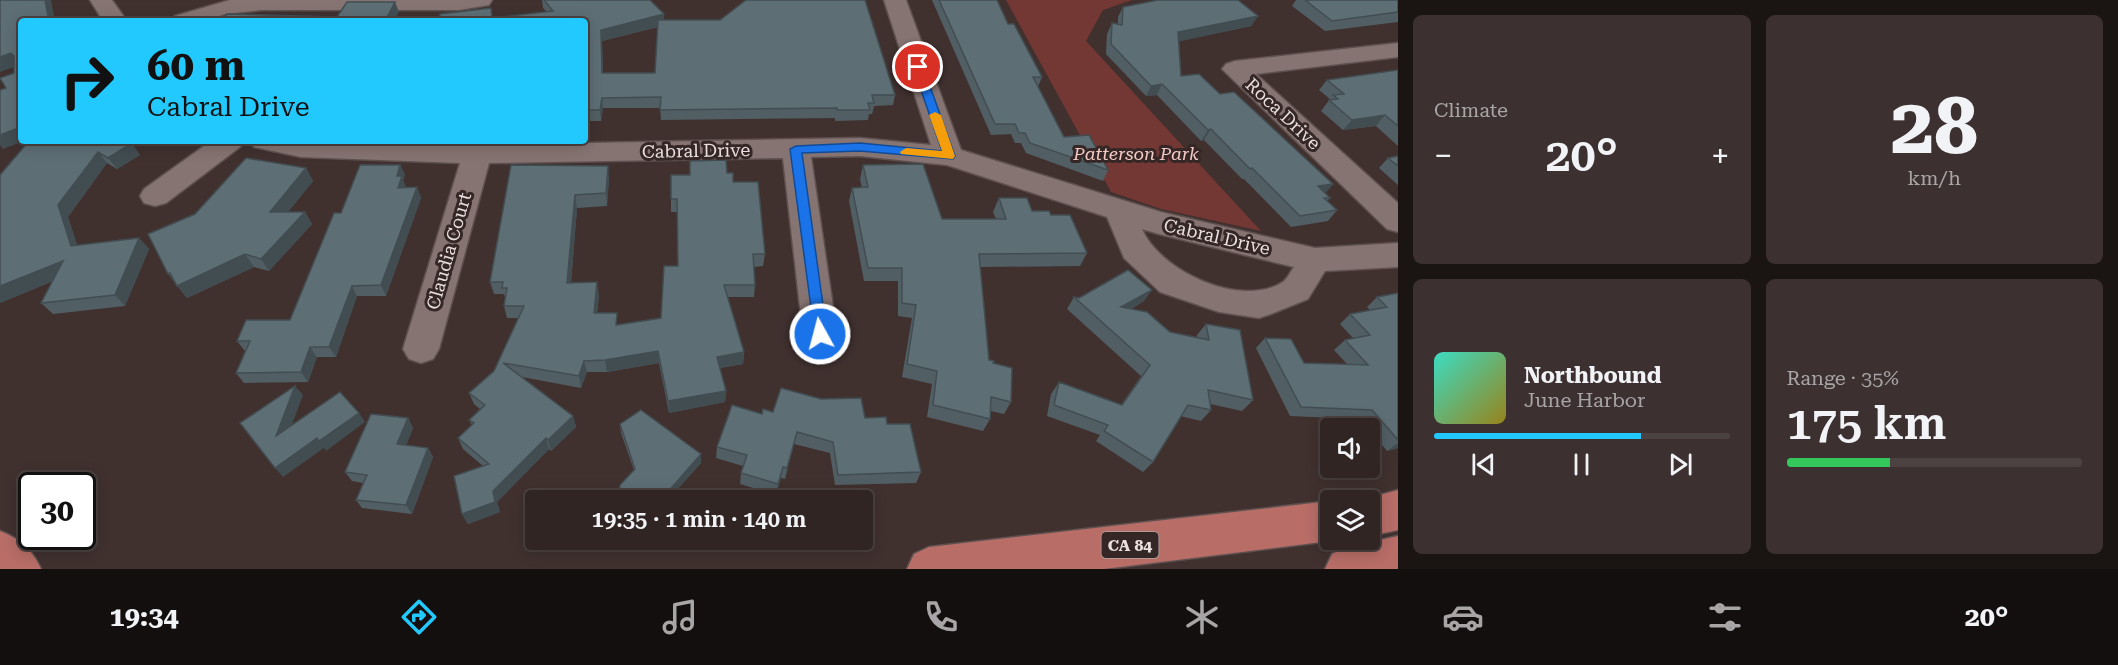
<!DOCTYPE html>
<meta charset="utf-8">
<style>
:root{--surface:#302523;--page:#3c3130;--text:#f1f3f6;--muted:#a8a5a6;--line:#4b4241;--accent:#22c9fe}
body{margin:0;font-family:"Roboto Serif",serif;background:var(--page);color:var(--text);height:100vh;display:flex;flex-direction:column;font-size:22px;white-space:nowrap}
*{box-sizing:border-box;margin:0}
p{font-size:20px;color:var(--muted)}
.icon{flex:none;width:33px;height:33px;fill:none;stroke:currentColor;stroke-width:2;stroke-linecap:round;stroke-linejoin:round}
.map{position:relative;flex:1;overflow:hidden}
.sheet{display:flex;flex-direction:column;gap:15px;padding:15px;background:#1a1413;width:720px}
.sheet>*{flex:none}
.top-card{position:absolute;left:18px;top:18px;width:570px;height:126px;border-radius:6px;box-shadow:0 3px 15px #0003,0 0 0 2px var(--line);background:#22c9fe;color:#111;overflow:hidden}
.buttons{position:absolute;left:1320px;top:418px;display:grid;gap:12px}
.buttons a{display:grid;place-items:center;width:60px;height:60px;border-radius:6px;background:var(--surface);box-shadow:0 3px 15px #0003,0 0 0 2px var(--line);font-size:30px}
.speed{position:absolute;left:18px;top:472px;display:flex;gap:12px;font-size:30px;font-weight:700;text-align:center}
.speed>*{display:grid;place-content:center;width:78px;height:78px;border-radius:50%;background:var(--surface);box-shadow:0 3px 15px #0003,0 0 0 2px var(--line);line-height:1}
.speed .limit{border:3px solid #111;border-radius:9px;background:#fff;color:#111}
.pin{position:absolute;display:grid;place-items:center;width:51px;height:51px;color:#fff;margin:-26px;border:3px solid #fff;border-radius:50%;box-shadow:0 2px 6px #0007}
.me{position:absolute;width:66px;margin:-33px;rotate:353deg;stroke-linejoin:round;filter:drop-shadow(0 0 4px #0008)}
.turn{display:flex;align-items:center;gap:21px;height:126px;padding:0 30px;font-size:27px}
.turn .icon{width:78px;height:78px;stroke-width:2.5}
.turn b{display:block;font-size:42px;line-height:51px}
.big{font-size:45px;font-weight:600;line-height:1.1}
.sheet .widget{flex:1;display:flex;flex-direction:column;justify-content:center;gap:9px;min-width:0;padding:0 21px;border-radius:9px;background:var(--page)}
.sheet .dial{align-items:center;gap:0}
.dial b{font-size:78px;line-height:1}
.song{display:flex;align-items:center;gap:18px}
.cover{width:72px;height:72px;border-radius:9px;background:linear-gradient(135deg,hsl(170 70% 55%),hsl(50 70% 35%))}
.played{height:6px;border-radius:3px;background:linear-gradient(90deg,var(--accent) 70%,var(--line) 70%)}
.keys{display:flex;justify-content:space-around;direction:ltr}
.heat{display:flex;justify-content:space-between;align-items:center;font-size:33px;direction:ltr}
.charge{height:9px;border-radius:4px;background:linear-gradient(90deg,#34c759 35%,var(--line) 0)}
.sheet .tiles{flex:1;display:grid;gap:15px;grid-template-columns:repeat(2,1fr)}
.trip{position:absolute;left:525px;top:490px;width:348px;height:60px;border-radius:6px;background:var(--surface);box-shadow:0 3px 15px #0003,0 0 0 2px var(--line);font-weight:600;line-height:60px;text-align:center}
.menu{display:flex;height:96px;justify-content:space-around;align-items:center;background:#130f0e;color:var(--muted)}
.menu .icon{width:42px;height:42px}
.menu .selected{color:var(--accent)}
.menu b{font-size:27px;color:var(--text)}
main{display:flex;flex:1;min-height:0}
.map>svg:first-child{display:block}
</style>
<main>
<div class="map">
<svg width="1398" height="569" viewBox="0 0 1398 569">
<rect width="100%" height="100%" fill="#40312f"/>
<path fill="#733734" d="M1006 0H1132L1103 10 1086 41 1261 231 1161 209 1111 192Z"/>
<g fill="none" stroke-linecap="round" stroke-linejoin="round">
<g stroke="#5d504f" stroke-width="3">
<path id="minor" d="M90 0H112L127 21H103Z
M230 0H492L489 5 459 10H262L225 14 206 21H171L175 16Z
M884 0H906L961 150 1161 212 1315 248 1398 243V267L1325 271 1308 299 1271 314 1259 318 1219 312 1160 292 1124 258 1107 217 947 165 860 156 811 157 837 334 832 344 820 348 808 344 803 334 783 158 489 163 439 349 433 359 421 363 409 359 403 349 460 163 301 157 254 147 250 141H366L477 145 860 138 931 145ZM1142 229 1159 234 1294 267C1291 271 1287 279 1283 282 1241 309 1160 271 1142 229Z
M1398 43V57L1256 74 1398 203V232L1387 229 1222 69 1226 64 1235 61Z
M211 141H244L240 147 166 203 155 206 144 203 140 196 144 189Z"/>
</g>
<g stroke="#5d504f" stroke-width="3">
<path id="highway" d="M1398 490V530L1370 536V501H1358Z
M1330 501V540H1332L1330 541 1104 569H907L914 554 929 547Z
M0 531C20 539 32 549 41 569H0Z
M1398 536V569H1325L1332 554 1347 547Z"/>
</g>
<use href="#minor" fill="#867472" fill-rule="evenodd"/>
<use href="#highway" fill="#b86d67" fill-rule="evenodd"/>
</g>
<path fill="#515f65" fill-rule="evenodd" d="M542 0H650L664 20 895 95 893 105 874 106 872 114H869L868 120 835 121V118L661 120 660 108H603L601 121H585V21L494 18 547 12 543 8ZM658 27 655 73H603L602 41Z
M932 0H997L1008 24 1042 77 1038 87 1064 137 1108 170 1103 181 1026 153 1021 143H1015L1011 134 991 135Z
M1296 0H1398V22L1325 31 1292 6Z
M1123 7 1258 16 1251 26 1179 41 1181 76 1220 94 1333 184 1325 193 1330 198 1327 201 1337 210 1328 221 1291 227 1244 179H1242L1204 140 1201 141 1157 95 1146 96 1106 54 1107 34 1112 23 1118 24V17Z
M1398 70V146L1376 126 1343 130 1321 111 1330 99 1319 90 1327 80Z
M132 144 140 155 117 169 107 163 68 217 77 245 139 238 149 249 125 306 53 314 41 303 53 281 0 303V175Z
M1398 156V185L1379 168 1388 158Z
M400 165 405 175 403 180 406 188 417 187 421 198 386 296H357L336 357H317L308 382 244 383 236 373 245 351 237 341 290 320 341 213Z
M511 165 609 178 607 206 577 208 571 283 599 295 597 313 618 325 661 318 678 266 677 212H671V199L727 173 733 182 765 254 763 266 754 267 755 285 754 297H728L744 352 743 364 720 368 726 391 725 402 669 413 659 363 607 372H587L581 388 522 377 573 416 576 427 551 451 549 449 497 502 500 512 468 524 462 514 483 466 463 449 458 438 472 425 469 420 480 409 474 404 469 393 494 371 518 318H507L504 306 505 298 504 294H494L490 282Z
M863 165 942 219H996L993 212 999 198 1032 211 1051 215 1087 253 1080 266 980 267 989 360 993 363 1011 402 1004 414 991 411 990 419 983 431 927 417 932 384 902 377 912 318 898 316V281H864L849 201 852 188H862L860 179Z
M306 168 313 181 288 212H305L312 224 269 271 254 267 187 298 168 274 195 214Z
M1398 293V448L1387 451 1360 419 1290 416 1256 348 1265 338 1304 363 1347 364 1334 350 1345 340 1353 338 1340 324 1350 314 1370 310 1367 307 1377 297Z
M1074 297 1144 301 1131 309 1170 332 1197 338V335L1206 324 1253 400 1242 411 1210 404 1211 410 1201 421 1180 416 1153 462 1143 472 1096 441 1100 435 1047 416 1051 394 1059 382 1121 405 1141 376 1067 309Z
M773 412 865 418 921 472 916 483 835 485 830 453 794 444 785 479 781 478 776 495 740 484 741 473 743 466 716 458 717 447 762 414Z
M408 418 413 428 406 445 428 448 433 457 412 514 362 508 356 500 363 483 352 481 345 472Z
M620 424 701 463 667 501H618L634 470 621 433Z"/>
<path fill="#424d52" d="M45 0H51L55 21H49Z
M395 2 399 12 394 21H385Z
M664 14V25L602 41 603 84 601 30Z
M1258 16 1251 26 1172 43 1178 32Z
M11 53 20 65 0 72V57Z
M1162 84 1157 95 1146 96 1151 86Z
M602 98 603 108 601 121 600 110Z
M1385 115 1376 126 1343 130 1352 120Z
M21 127V141H24L3 149 0 145V135Z
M1211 129 1204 140 1201 141 1208 130Z
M122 141H136L132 144 140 155 117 169 108 158Z
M98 152 107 163 68 217 81 257 71 246 58 205Z
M400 165 405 175 403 180 406 187 398 188 397 176Z
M608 166 609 178 607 206 606 193Z
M306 168 313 181 278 224 270 212Z
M1333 184 1324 195 1318 186Z
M417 187 421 198 386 296 381 285Z
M575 195 577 208 570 295 567 283Z
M305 212 312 224 269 271 261 259Z
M139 238 149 249 125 306 115 295Z
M245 254 254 267 187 298 168 274Z
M63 261 74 272 0 303V286Z
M597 282 599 295 596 325 594 313Z
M352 286 357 296 336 357 329 347Z
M1152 290 1144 301 1113 319 1121 307Z
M310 347 317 357 308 382 301 372Z
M658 351 659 363 607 372 605 360Z
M744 352 743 364 717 368V357Z
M584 361 587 372 581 388 579 376Z
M295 386 303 395 284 446 276 436Z
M726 391 725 402 669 413 668 401Z
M359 413 365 422 326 451 324 448 283 477 275 468 317 438Z
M573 416 576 427 551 451 548 440Z
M408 418 413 428 403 453 397 444Z
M797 432 794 444 785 479 787 468Z
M546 438 549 449 497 502 500 512 468 524 462 514 493 491Z
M1398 443V448L1387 451Z
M428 448 433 457 412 514 406 505Z
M701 454V463L667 501H660Z
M783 467 781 478 776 495 778 484Z"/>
<path fill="#5e6e75" stroke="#424d52" stroke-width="1.5" d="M0 0H45L49 21H21V127L0 135V90L6 88 0 78 14 73V56L11 53 0 57Z
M544 0H650L664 14 601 30 602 73H655L658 20H720L746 0H865L895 95H872L874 103H868L870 110H837V108L660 110 661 97 602 98 600 110H585V21H439L440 14 491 8 492 18 553 11Z
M939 0H997L1008 24H1014L1042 77H1033L1064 137 1089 135 1108 170 1030 143 1025 133H1019L1015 124H995Z
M1158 0H1238L1258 16 1178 32 1181 76 1199 74 1220 94 1234 92 1333 184 1318 186 1330 198H1324L1337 210 1300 216 1252 168 1250 169 1211 129 1208 130 1162 84 1151 86 1111 44 1112 23 1122 25 1123 7Z
M1305 0H1398V12L1332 21Z
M347 2H395L385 21H221L227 14 337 17Z
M1398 70V126L1385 115 1352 120 1329 100 1338 99 1333 95 1344 94 1327 80Z
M29 141H128L132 143 108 158 98 152 58 205 71 246 139 238 115 295 41 303 63 261 0 286V175Z
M1398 156V166L1388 158Z
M246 158 306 168 270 212H305L261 259 245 254 177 286 170 273 168 274 148 234 195 214Z
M726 160 727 173H733V182H758L765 254H753L755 285H724L744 352 717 357 726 391 668 401 658 351 605 360 584 361 579 376 503 363 573 416 548 440 546 438 493 491 495 502 462 514 454 476 489 464 458 438 474 423 469 420 485 405 469 393 494 371 524 306H504L507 288H502L503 282H490L511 165 608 166 606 193 575 195 567 283 597 282 594 313H617L616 325 661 318 664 266H678L677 199H671V175H690V161Z
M923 164 942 219H1006L999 198H1027L1032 211H1049L1051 215H1070L1087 253 979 254 989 360 994 361 993 363 1012 368 1011 402 991 397 990 419 933 405 937 371 907 364 916 305 902 303V268H868L852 188 868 187 863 165Z
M360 165H400L397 176H402L398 188 417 187 381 285 352 286 329 347H310L301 372 236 373 250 341H237L246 320H290L334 213H341Z
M1128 270 1152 290 1121 307 1147 312 1170 332 1209 340 1206 324 1240 330 1253 400 1208 390 1211 410 1188 405 1153 462 1104 431 1108 425 1054 405 1059 382 1122 405 1150 365 1074 297 1079 298Z
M1398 293V440L1372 410 1301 407 1265 338 1291 339 1304 363 1368 365 1345 340 1370 335 1350 314 1387 307 1377 297Z
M295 386 276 436 340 392 359 413 319 441 317 438 275 468 240 423Z
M781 388 821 399 861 398 865 418 886 417 887 424H910L921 472 838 475 833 442 797 432 787 468 783 467 778 484 741 473 747 455 717 447 732 405 762 414 763 409 773 412Z
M641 410 701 454 660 501H618L620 485 635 469 620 424Z
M371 414 408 418 397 444 428 448 406 505 356 500 367 475 345 472Z"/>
<path fill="#1a73e8" stroke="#114b97" stroke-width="1.5" d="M918 64 923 67 955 156 953 159 860 151 802 153 827 334 825 338H815L790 149 796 146 860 143 942 151 913 67Z"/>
<path fill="#f59e0b" d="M935 112 941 115 955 156 953 159 901 154 900 152 906 148 942 151 929 115Z"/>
<g text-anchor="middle" stroke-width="6" stroke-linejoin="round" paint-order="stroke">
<rect fill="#352725" stroke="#b3a8a6" stroke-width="1.5" x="1101.5" y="532" width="57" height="26" rx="4.5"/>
<g font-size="16" font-weight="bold" fill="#e9dfde">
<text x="1130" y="551">CA 84</text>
</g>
<g font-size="18" fill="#e9dfde" stroke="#352725">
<text transform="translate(1283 114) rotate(43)" y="6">Roca Drive</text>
<text transform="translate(696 151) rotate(-1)" y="6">Cabral Drive</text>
<text transform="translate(1217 237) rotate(13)" y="6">Cabral Drive</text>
<text transform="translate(449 251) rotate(-74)" y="6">Claudia Court</text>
</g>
<g font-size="18" font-style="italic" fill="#f4cac6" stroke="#352725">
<text x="1136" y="160">Patterson Park</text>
</g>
</g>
</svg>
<div class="buttons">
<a><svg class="icon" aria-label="sound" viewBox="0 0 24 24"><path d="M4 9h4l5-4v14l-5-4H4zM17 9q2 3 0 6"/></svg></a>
<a><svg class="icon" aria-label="layers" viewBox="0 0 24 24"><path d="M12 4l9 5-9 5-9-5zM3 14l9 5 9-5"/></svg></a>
</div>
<div class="speed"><div class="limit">30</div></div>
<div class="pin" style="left:918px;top:67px;background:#d93025"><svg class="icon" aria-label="arrive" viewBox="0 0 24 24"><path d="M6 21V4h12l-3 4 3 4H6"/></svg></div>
<svg class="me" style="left:820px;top:334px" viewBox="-20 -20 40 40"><circle r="17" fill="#1a73e8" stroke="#fff" stroke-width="3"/><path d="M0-11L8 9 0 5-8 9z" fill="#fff"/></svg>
<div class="trip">19:35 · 1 min · 140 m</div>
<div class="top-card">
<div class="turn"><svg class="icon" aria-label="right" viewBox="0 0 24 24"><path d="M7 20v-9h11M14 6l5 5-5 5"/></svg><div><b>60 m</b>Cabral Drive</div></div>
</div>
</div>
<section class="sheet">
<div class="tiles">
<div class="widget"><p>Climate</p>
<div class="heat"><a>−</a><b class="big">20°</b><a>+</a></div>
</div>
<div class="widget dial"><b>28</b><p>km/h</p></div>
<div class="widget">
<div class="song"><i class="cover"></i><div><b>Northbound</b><p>June Harbor</p></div></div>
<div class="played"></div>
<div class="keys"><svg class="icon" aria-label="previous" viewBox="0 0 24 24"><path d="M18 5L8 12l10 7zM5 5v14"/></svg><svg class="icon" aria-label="pause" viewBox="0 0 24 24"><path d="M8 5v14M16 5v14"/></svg><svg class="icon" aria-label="next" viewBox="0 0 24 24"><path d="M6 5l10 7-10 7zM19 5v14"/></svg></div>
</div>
<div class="widget"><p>Range · 35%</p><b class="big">175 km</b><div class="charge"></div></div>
</div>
</section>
</main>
<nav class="menu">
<b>19:34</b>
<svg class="icon selected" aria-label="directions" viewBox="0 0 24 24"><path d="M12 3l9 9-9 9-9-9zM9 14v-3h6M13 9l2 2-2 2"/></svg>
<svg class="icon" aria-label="music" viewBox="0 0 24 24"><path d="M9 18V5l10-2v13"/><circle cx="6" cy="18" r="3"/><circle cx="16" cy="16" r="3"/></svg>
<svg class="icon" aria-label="phone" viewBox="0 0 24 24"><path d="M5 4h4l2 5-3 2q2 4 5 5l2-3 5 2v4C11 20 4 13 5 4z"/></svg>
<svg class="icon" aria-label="climate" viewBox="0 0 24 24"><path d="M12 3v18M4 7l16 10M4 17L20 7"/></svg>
<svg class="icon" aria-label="car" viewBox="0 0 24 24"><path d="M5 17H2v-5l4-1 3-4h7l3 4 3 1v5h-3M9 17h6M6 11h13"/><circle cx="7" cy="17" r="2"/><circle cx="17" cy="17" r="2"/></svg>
<svg class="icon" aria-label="filters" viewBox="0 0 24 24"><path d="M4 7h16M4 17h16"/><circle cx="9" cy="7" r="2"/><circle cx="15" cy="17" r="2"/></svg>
<b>20°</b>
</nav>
